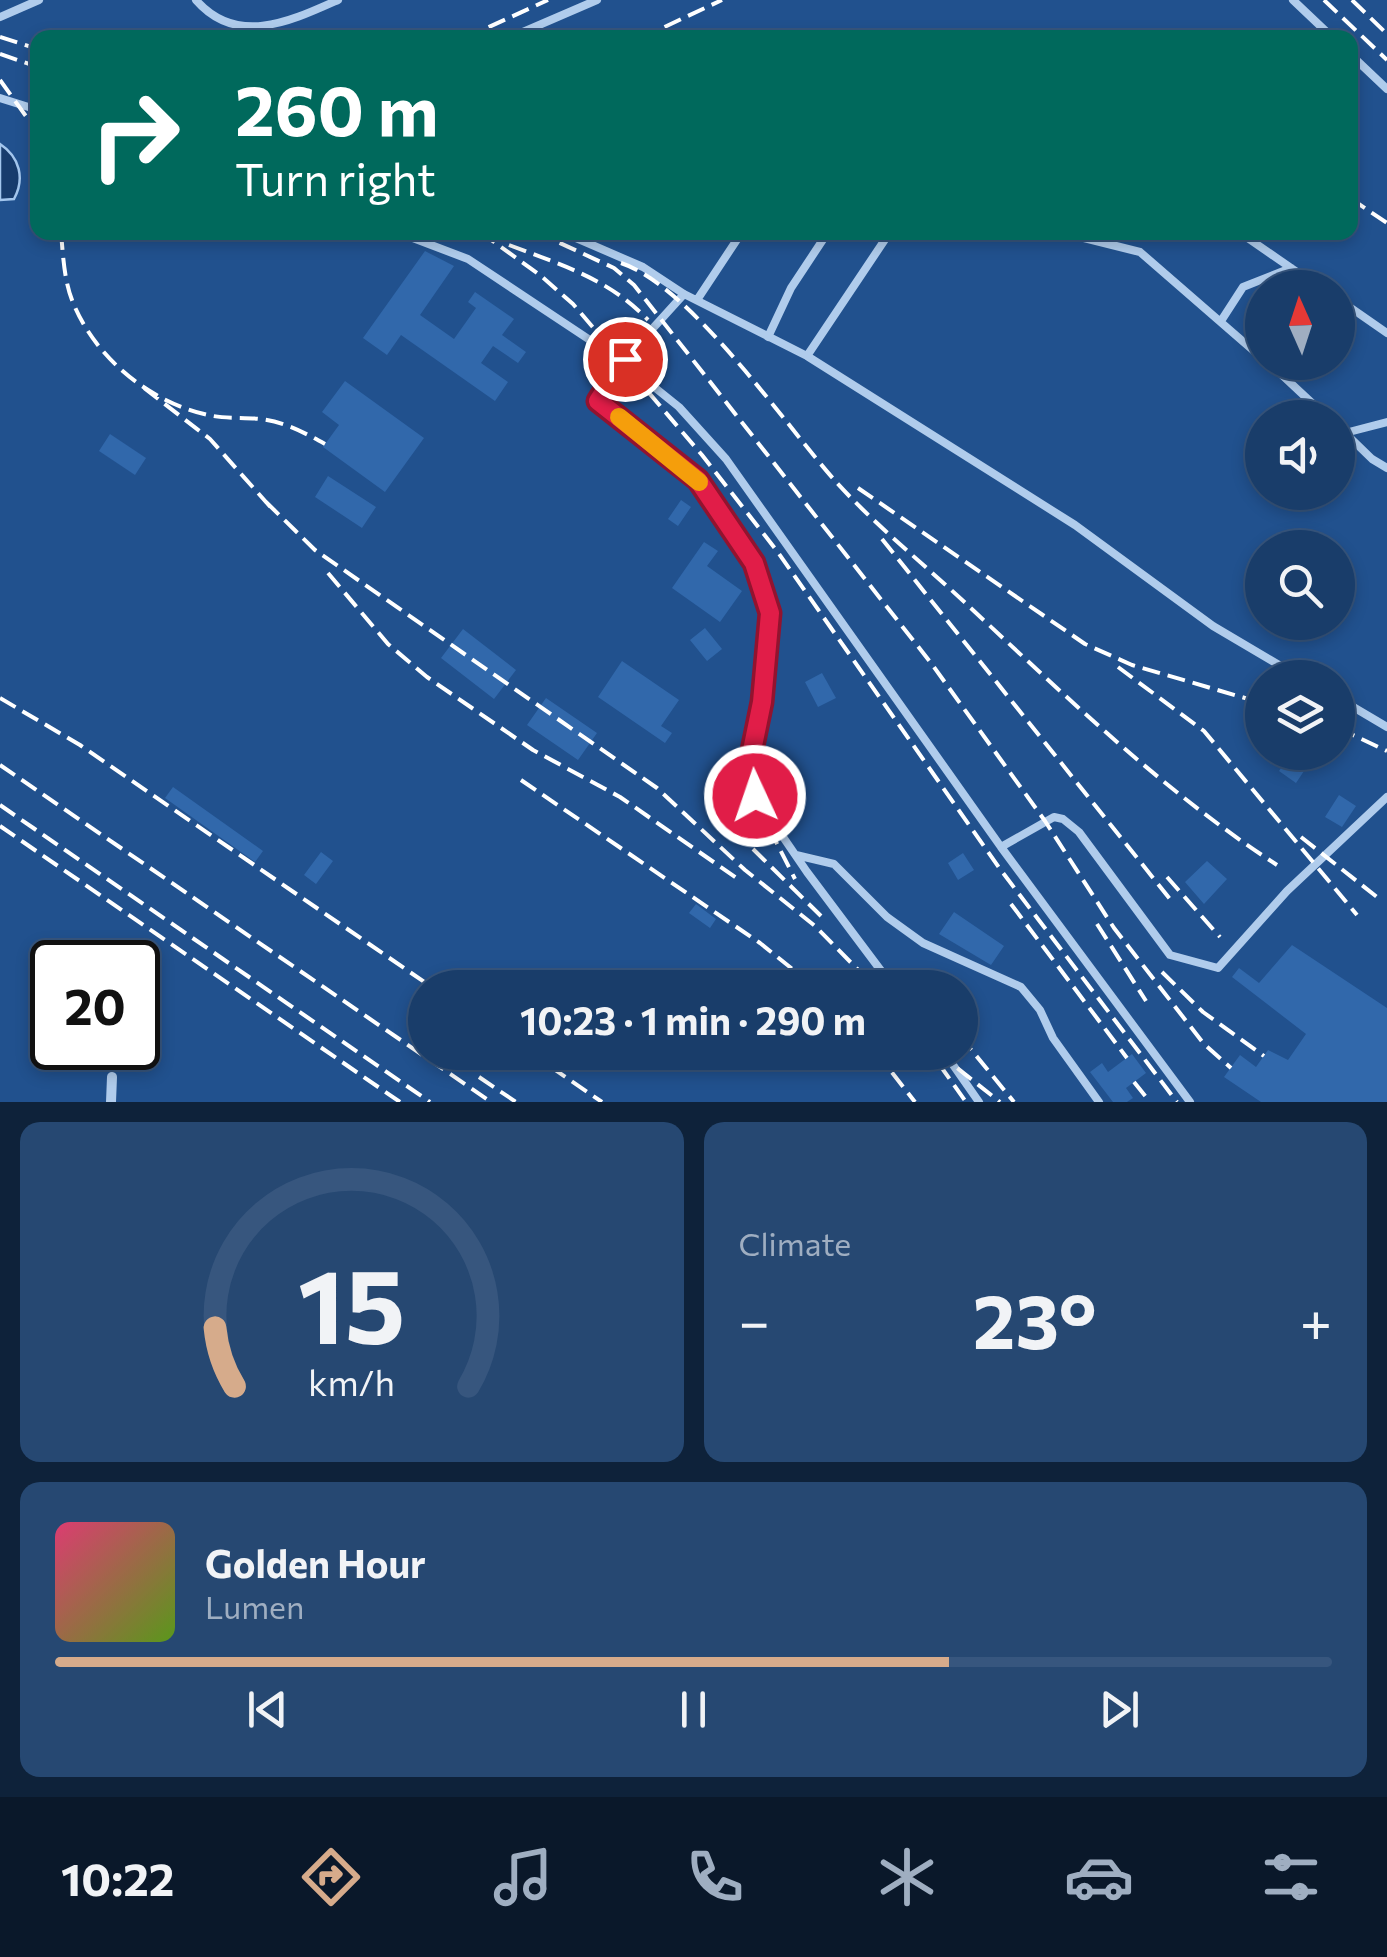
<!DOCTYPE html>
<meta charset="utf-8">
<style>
:root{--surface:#193d6a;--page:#264872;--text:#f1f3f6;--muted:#9faec1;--line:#37567e;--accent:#d6ab8b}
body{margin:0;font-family:Commissioner,sans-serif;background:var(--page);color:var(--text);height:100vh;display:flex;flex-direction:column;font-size:38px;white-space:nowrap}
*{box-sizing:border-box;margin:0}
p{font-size:32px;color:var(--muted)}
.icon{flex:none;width:55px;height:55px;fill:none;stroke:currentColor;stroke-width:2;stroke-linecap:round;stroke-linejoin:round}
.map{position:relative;height:1102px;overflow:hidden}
.details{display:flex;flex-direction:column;gap:20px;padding:20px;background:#0e223a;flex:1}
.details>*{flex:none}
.top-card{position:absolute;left:30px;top:30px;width:1328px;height:210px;border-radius:20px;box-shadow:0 5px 15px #0003,0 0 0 2px var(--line);background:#00695c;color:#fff;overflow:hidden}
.needle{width:65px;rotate:357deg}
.buttons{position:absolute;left:1245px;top:270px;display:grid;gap:20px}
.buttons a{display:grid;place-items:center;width:110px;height:110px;border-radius:50%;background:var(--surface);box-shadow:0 5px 15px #0003,0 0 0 2px var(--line);font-size:50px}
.speed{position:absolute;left:30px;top:940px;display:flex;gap:20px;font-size:50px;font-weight:700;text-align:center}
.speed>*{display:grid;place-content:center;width:130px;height:130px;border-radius:50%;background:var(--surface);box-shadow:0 5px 15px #0003,0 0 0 2px var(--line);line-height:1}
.speed .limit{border:5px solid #111;border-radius:15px;background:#fff;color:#111}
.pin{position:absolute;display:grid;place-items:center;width:85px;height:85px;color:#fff;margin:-42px;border:5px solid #fff;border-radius:50%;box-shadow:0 2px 10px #0007}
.me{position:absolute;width:110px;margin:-55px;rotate:357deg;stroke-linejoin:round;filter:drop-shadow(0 0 8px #0008)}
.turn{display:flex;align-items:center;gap:35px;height:210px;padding:0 40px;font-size:45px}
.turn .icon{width:130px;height:130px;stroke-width:2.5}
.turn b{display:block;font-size:70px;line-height:85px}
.big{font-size:75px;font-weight:700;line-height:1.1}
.details .tile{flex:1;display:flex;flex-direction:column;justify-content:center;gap:15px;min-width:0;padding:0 35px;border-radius:20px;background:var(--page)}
.details .dial{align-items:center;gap:0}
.dial svg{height:260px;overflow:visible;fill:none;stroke:var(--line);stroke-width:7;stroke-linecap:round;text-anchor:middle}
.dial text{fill:var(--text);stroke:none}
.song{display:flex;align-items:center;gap:30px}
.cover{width:120px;height:120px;border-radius:15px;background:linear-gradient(135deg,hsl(340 70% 55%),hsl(90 70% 35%))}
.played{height:10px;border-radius:5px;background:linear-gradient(90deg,var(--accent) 70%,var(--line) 70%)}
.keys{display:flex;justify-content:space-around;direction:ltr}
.heat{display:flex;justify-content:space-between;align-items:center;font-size:55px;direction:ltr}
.details .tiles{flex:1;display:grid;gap:20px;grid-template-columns:1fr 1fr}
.tile:last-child{grid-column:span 2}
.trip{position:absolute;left:408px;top:970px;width:570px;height:100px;border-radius:50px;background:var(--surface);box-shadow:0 5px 15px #0003,0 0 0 2px var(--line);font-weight:700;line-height:100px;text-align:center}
.menu{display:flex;height:160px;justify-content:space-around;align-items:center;background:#0a182a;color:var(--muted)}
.menu .icon{width:70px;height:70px}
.menu .selected{color:var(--accent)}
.menu b{font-size:45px;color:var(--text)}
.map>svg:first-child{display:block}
</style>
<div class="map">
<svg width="1387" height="1102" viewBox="0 0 1387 1102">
<rect width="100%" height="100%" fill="#21518e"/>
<path fill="#173c6d" stroke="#a3c6ed" stroke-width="2.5" d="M0 144C20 157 25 179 14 199L0 200Z"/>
<path fill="#3168ab" d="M425 251 454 266 420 315 454 339 476 308 468 302 475 292 514 319 502 335 526 352 518 363 493 346 481 363 508 382 495 401 401 335 387 355 363 338Z
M345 381 424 438 385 492 323 447 339 425 322 412Z
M110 434 146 458 135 475 99 451Z
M328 476 376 507 362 528 315 497Z
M681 500 691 507 678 526 668 519Z
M704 542 718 551 707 566 742 591 720 622 672 588Z
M705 628 722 649 707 661 690 640Z
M463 629 516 670 494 699 441 658Z
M622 661 679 700 661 726 672 733 665 743 598 697Z
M822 673 836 698 818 707 805 682Z
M546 698 597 733 578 760 527 725Z
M1287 759 1304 771 1296 783 1279 771Z
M173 787 263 851 255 862 165 798Z
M1339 795 1356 806 1342 827 1325 817Z
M321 852 333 861 316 884 304 875Z
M963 853 974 870 958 880 948 863Z
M1207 861 1227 879 1204 904 1185 882Z
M696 904 716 919 710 928 689 913Z
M954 912 1004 946 991 965 939 934Z
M1292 945 1387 1008V1102H1261L1224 1077 1240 1055 1256 1067 1268 1050 1288 1060 1306 1034 1232 977 1239 968 1259 983Z
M1132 1054 1146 1073 1126 1088 1133 1098 1127 1102H1113L1090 1072 1102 1063 1108 1072Z"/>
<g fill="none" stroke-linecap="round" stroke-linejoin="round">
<path stroke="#b0ccec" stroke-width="8" d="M196 0C237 47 291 21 338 0
M1293 0 1333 38
M0 17 39 0
M509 38 597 0
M1350 54 1387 89
M0 98 38 110
M397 232 468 259 623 362 679 407 726 459 1001 847
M571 232 576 238 643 267 684 294 807 356 1075 525 1213 626 1301 678
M1060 232 1140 252 1262 358
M1239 232 1320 288
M684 294 625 359 598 401 698 481 754 563 770 613 762 703 748 770 755 796 807 872 894 988
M1338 299 1387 333
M697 300 742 232
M1221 321 1243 287 1291 268
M768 337 791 288 828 232
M807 356 890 232
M1268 362 1328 418
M1338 426 1372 459 1387 468
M1345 433 1387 422
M1338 698 1387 727
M796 855 834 864 887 917 923 943 1021 987 1040 1010 1053 1038 1099 1102
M944 1052 979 1102
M1190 1102 1001 847 1054 817 1063 819 1079 832 1170 955 1218 968 1287 891 1387 797"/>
<path stroke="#b0ccec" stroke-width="10" d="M111 1102 112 1077"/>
<path stroke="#fff" stroke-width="4" stroke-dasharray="18 8" stroke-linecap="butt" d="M1324 0 1387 60
M1352 0 1387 34
M0 37 38 49
M465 38 548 0
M641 38 722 0
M0 54 38 67
M0 80 38 133
M1350 198 1387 223
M61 232C63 255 64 279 72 300 94 357 149 402 208 415 225 419 244 417 261 419 285 422 305 433 325 444
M480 232 540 275 573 304 702 455 777 551 1000 869 1177 1102
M536 232 614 268 634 285 931 663 1045 821 1114 928 1204 1044 1231 1068
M509 245C561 265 608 278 648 320
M621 263C692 287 785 425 837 483 877 527 931 570 975 612 1072 702 1166 793 1277 865
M144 388 210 439 274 511
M858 488 1085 644 1132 665 1262 703
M266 502 315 550 657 788 745 870 815 926 876 988
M882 539 1170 899
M328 573 388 644 427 677 533 750 620 797 738 879
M1118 667 1204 731 1357 915
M0 698 80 745 433 988
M1338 728 1387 751
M0 765 491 1102
M521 780 760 943 816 988
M0 805 430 1102
M0 826 400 1102
M769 828 795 879
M1301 837 1382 901
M753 849 821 916
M1167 877 1220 937
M1011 904 1127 1058
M1097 924 1146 1001
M1162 972 1203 1012 1264 1056
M960 1036 1014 1102
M529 1052 602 1102
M876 1052 915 1102
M937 1052 1000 1102
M939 1064 966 1102
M479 1077 516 1102
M1134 1082 1150 1102"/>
</g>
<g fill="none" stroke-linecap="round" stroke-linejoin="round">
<g stroke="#92132f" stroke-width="25">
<path id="route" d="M625 359 598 401 698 480 754 563 770 613 762 702 748 770 755 796"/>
</g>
<use href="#route" stroke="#e11d48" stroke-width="18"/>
<path stroke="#f59e0b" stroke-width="18" d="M619 417 699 482"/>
</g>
</svg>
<div class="buttons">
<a><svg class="needle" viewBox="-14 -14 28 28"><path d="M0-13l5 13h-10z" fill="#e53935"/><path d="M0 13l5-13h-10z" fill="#9faec1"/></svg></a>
<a><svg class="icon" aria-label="sound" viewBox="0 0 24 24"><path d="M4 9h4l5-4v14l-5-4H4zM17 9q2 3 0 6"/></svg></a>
<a><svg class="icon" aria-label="search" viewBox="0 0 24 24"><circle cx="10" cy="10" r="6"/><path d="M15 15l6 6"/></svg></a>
<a><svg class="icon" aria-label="layers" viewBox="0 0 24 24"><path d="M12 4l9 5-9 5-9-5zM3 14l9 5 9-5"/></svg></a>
</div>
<div class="speed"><div class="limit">20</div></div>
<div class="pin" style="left:625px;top:359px;background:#d93025"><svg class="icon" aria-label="arrive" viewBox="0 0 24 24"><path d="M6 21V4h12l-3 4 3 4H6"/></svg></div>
<svg class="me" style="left:755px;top:796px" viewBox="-20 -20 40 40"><circle r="17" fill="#e11d48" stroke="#fff" stroke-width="3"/><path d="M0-11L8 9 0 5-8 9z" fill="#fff"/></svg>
<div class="trip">10:23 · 1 min · 290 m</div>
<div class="top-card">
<div class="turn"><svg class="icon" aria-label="right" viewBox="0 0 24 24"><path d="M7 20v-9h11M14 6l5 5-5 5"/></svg><div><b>260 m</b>Turn right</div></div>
</div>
</div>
<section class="details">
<div class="tiles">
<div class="tile dial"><svg viewBox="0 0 100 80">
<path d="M14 69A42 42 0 1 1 86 69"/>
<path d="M14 69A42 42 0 0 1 8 51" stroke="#d6ab8b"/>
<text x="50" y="56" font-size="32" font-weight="700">15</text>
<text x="50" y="72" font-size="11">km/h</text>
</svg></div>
<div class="tile"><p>Climate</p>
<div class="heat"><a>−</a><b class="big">23°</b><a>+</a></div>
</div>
<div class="tile">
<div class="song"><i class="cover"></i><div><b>Golden Hour</b><p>Lumen</p></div></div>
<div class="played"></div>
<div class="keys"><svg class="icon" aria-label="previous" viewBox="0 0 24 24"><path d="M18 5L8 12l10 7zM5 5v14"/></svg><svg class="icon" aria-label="pause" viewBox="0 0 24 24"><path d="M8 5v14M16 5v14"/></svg><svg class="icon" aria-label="next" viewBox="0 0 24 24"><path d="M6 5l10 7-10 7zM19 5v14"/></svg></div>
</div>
</div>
</section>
<nav class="menu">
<b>10:22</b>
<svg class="icon selected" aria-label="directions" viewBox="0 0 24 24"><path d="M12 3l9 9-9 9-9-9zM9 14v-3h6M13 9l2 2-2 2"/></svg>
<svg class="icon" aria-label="music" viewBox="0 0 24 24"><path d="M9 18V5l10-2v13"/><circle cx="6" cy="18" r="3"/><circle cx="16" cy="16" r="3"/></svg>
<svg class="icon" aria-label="phone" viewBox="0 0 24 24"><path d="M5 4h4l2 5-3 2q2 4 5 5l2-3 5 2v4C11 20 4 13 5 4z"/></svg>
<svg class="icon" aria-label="climate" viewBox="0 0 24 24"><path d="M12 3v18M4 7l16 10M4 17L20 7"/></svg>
<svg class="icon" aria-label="car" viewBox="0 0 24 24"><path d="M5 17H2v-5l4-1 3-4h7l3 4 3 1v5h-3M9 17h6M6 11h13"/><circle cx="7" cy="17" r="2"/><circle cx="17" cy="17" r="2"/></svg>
<svg class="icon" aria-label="filters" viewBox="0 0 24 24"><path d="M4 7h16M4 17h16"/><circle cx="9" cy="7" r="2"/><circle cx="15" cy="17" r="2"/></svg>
</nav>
